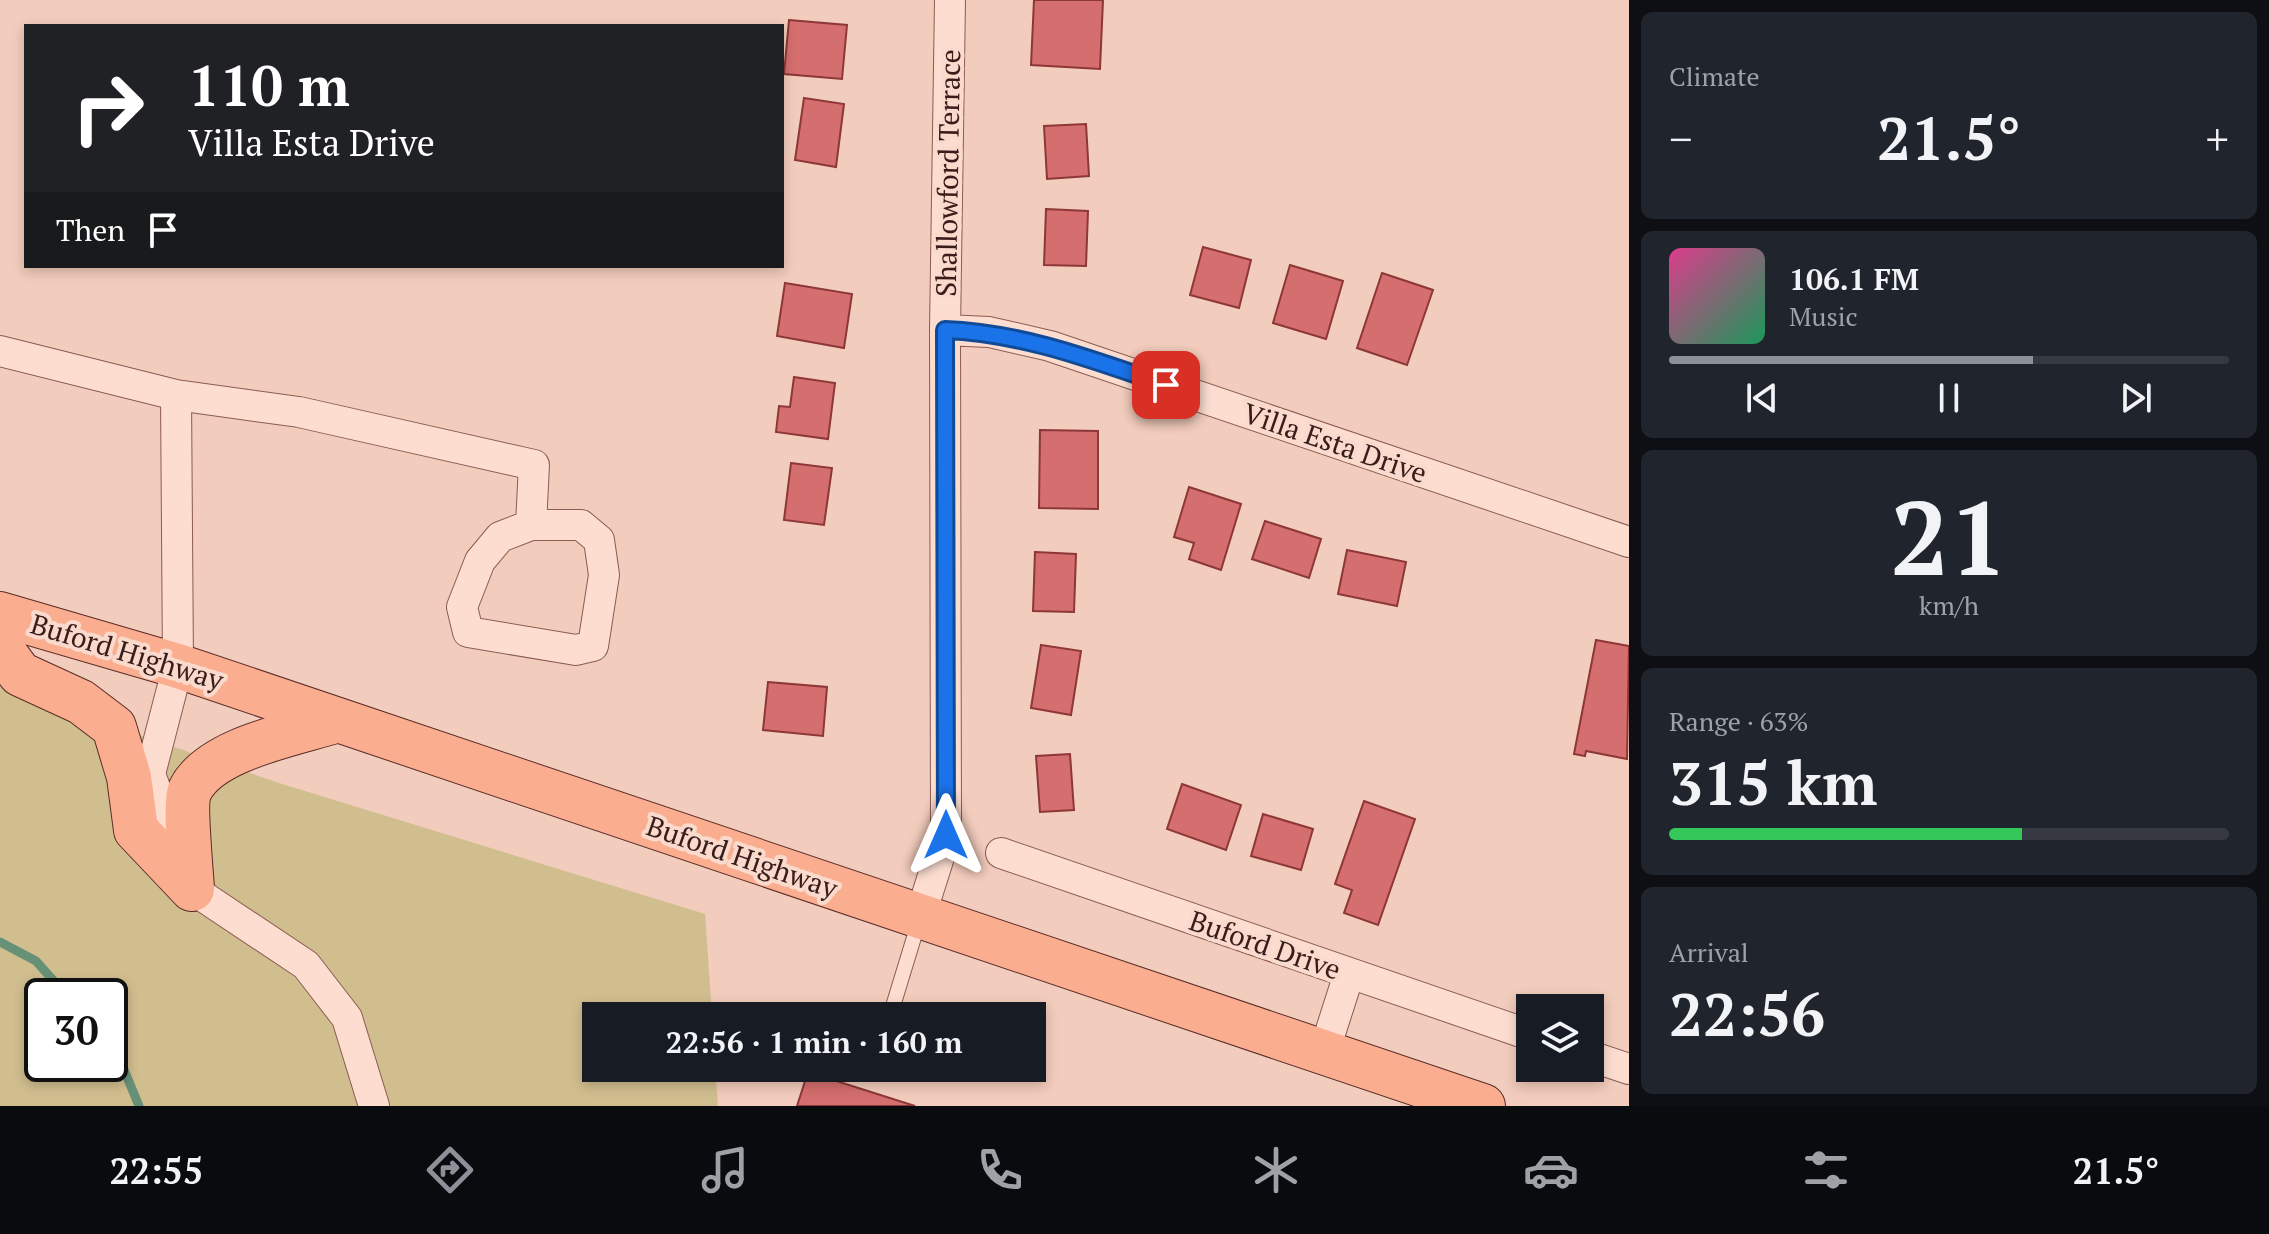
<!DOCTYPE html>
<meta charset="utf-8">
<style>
:root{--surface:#171b24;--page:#20242c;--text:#f1f3f6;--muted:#9ea1a6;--line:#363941;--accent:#8c9099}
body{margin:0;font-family:"PT Serif",serif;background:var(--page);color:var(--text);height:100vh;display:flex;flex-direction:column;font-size:30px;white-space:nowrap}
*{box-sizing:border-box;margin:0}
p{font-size:26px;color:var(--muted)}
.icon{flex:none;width:44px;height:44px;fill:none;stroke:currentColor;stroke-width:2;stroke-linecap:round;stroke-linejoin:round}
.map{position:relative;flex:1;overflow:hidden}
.drawer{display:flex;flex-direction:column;gap:12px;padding:12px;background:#0d0f14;width:640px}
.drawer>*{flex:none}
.banner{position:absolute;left:24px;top:24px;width:760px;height:244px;border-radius:0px;box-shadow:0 4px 12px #0003;background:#202124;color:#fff;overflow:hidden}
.tools{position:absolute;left:1516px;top:994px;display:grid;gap:16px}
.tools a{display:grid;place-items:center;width:88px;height:88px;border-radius:0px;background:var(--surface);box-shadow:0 4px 12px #0003;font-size:40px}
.speed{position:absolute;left:24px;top:978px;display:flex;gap:16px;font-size:40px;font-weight:700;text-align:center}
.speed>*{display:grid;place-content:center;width:104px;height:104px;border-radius:50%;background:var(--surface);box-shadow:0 4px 12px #0003;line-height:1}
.speed .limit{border:4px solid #111;border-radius:12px;background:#fff;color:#111}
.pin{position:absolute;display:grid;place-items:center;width:68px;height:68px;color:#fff;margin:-34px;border-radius:16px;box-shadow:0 4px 12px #0006}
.me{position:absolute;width:88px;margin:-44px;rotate:0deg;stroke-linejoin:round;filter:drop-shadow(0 0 6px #0008)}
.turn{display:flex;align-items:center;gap:28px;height:168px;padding:0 32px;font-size:36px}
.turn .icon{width:104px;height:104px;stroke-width:2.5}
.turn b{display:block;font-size:56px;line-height:68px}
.then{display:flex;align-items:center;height:76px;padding:0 32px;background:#0003;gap:16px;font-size:30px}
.big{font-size:60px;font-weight:600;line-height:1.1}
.drawer .tile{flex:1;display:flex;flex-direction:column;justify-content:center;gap:12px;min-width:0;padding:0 28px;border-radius:12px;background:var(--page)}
.drawer .dial{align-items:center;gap:0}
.dial b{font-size:104px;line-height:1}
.song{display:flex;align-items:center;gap:24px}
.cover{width:96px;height:96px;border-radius:12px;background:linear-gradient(135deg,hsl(330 70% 55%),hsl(150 70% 35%))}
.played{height:8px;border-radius:4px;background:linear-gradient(90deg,var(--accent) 65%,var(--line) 65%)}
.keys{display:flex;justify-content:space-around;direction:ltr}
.heat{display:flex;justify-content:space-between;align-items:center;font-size:44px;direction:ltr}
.charge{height:12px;border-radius:6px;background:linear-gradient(90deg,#34c759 63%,var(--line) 0)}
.trip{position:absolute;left:582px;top:1002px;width:464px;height:80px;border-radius:0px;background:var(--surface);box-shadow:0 4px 12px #0003;font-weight:600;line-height:80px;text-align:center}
.tab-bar{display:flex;height:128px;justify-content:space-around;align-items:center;background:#090b0e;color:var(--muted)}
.tab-bar .icon{width:56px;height:56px}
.tab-bar .selected{color:var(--accent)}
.tab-bar b{font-size:36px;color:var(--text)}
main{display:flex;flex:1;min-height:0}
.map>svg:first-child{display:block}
</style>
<main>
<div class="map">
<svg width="1629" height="1106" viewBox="0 0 1629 1106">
<rect width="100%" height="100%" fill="#f2ccbc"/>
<path fill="#d1be8f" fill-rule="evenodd" d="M0 687 279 783 705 914 712 1016H596V1068H715L718 1106H0ZM42 996H110V1064H42Z"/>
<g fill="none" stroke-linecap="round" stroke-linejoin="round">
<path stroke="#679176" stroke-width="9" d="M0 942 36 961 67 996
M110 1046 118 1055 139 1106"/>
</g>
<path fill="#d56e6e" stroke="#8d3738" stroke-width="2" d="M1034 0H1103L1100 69 1031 65Z
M789 20 847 25 842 79 784 74Z
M804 98 844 104 836 167 795 160Z
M1086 124 1089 176 1047 179 1044 126Z
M1046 209 1088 211 1086 266 1044 265Z
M1203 247 1251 260 1239 308 1190 295Z
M1290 265 1343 281 1326 339 1273 323Z
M1382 273 1433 290 1407 365 1357 348Z
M785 283 852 294 844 348 777 336Z
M794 377 835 383 828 439 776 432 779 406 790 407Z
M1040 430 1098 431V509L1039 508Z
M791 463 832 468 824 525 784 520Z
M1189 487 1241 504 1221 570 1189 559 1194 543 1174 537Z
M1265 521 1321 539 1309 578 1252 559Z
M1347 550 1406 562 1397 606 1338 594Z
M1035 552 1076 554 1074 612 1033 611Z
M1596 640 1629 646 1627 759 1586 751 1585 756 1574 754Z
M1041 645 1081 651 1071 715 1031 708Z
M768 682 827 687 823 736 763 730Z
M1070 754 1074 810 1040 812 1036 756Z
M1182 784 1241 805 1226 850 1167 829Z
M1364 801 1415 819 1378 925 1344 913 1352 890 1335 884Z
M1263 814 1313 829 1301 870 1251 856Z
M808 1072 915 1106H797Z"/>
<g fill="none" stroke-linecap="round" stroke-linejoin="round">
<g stroke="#8c5b54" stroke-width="16">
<path id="lane" d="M890 1016 919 921"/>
</g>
<g stroke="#8c5b54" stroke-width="32">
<path id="street" d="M945 330 989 332 1050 346 1629 542
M0 351 176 395 178 666 150 774 192 889 306 965 347 1018 374 1106
M176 395 299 412 534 465 531 525 500 537 480 561 462 607 468 632 576 650 593 646 604 575 599 540 581 525H531
M1001 853 1530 1035
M920 917 946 835 945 330 950 0
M1324 1052 1349 974
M1590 1056 1629 1069"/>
</g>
<g stroke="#592c29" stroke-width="46">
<path id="primary" d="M0 614 178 666 1483 1106
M0 647 20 674 81 702 114 727 129 777 136 830 192 889
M192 889C191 871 184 803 190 790 211 748 295 734 338 720"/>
</g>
<use href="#lane" stroke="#fcddd0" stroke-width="14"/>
<use href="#street" stroke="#fcddd0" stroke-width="30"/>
<use href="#primary" stroke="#fbad8f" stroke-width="44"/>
</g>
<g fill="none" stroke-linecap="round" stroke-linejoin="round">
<g stroke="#114b97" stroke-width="20">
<path id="route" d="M946 835 945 330C1023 333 1093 360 1166 385"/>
</g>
<use href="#route" stroke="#1a73e8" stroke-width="14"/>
</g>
<g text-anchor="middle" stroke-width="8" stroke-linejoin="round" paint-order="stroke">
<g font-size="28" fill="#391d1a" stroke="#f9dacd">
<text transform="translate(948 173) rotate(-89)" y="10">Shallowford Terrace</text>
<text transform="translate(1335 443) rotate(19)" y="10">Villa Esta Drive</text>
<text transform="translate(127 652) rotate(17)" y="10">Buford Highway</text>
<text transform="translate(742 857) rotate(19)" y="10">Buford Highway</text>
<text transform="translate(1265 945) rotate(19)" y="10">Buford Drive</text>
</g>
</g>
</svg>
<div class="tools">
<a><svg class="icon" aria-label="layers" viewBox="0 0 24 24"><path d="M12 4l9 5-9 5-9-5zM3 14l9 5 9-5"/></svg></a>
</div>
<div class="speed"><div class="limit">30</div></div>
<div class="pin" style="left:1166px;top:385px;background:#d93025"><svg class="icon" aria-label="arrive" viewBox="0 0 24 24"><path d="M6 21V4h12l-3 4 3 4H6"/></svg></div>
<svg class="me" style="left:946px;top:835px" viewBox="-20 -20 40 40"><path d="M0-17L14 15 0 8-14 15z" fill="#1a73e8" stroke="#fff" stroke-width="4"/></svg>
<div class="trip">22:56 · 1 min · 160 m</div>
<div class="banner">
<div class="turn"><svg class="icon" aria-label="right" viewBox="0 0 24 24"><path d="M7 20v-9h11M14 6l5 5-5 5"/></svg><div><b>110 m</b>Villa Esta Drive</div></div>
<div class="then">Then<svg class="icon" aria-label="arrive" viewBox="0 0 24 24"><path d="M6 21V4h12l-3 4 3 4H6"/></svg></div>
</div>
</div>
<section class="drawer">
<div class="tile"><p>Climate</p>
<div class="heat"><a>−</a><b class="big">21.5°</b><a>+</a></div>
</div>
<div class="tile">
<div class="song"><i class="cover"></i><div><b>106.1 FM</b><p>Music</p></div></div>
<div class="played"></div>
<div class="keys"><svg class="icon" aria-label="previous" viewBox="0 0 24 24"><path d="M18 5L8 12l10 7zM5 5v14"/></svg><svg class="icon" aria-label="pause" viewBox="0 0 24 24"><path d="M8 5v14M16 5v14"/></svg><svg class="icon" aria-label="next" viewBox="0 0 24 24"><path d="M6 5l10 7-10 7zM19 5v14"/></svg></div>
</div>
<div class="tile dial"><b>21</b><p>km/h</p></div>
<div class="tile"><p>Range · 63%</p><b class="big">315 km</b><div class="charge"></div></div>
<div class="tile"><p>Arrival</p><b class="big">22:56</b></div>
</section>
</main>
<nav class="tab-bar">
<b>22:55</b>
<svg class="icon selected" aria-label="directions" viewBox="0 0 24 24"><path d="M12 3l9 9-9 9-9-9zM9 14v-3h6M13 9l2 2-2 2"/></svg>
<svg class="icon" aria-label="music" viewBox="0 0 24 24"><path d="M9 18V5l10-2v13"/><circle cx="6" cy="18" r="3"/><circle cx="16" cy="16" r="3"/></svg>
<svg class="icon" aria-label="phone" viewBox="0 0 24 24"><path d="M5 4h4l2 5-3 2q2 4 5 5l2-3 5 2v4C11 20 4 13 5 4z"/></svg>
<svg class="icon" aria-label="climate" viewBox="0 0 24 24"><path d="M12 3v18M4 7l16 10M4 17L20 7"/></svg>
<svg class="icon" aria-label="car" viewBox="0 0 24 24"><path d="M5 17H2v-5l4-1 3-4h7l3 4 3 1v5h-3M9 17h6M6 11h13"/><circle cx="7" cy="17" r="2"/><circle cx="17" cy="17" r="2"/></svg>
<svg class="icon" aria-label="filters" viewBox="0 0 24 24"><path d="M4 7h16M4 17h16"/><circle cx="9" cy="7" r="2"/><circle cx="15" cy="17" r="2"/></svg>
<b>21.5°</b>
</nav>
